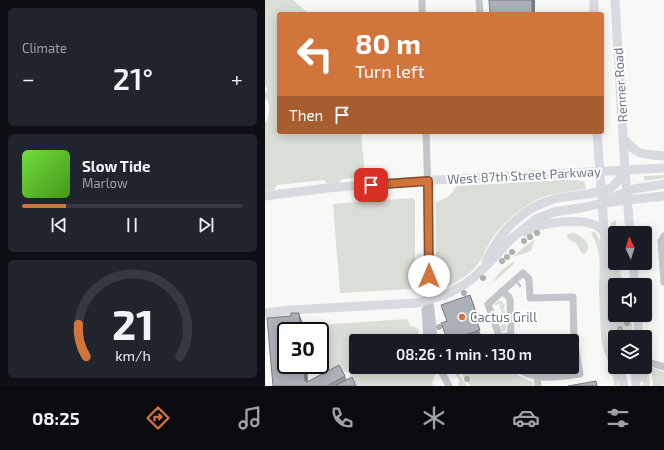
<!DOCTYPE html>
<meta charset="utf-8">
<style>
:root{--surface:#171b24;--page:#20242c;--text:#f1f3f6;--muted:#9ea1a6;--line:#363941;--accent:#d1753d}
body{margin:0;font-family:"Exo 2",sans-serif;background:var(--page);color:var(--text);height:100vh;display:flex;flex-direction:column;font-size:15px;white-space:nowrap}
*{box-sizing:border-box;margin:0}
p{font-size:13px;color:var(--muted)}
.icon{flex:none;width:22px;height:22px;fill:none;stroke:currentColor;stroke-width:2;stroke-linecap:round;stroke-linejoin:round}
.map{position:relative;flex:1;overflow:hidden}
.side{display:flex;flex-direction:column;gap:8px;padding:8px;background:#0d0f14;width:265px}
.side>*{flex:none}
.guide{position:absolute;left:12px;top:12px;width:327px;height:122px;border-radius:4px;box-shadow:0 2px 10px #0003;background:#d1753d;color:#fff;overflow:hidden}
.needle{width:26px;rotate:356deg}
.fabs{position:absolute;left:343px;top:226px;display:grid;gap:8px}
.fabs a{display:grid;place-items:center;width:44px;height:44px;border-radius:4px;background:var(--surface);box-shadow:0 2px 10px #0003;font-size:20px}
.speed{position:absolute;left:12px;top:322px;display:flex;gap:8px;font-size:20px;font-weight:700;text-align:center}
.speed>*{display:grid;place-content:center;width:52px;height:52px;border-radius:50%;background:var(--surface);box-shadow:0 2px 10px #0003;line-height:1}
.speed .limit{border:2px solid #111;border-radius:6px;background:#fff;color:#111}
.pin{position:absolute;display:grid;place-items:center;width:34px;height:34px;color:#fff;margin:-17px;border-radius:8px;box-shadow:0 2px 6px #0006}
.me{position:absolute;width:44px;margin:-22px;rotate:0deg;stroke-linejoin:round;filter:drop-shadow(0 0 3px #0008)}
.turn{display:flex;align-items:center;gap:14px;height:84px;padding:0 12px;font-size:18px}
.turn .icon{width:52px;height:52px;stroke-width:2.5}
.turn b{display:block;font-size:28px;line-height:34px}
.then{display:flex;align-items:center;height:38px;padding:0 12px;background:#0003;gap:8px;font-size:15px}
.big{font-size:30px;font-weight:600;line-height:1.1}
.side .card{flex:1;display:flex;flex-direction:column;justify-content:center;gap:6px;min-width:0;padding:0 14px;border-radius:6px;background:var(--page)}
.side .dial{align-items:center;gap:0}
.dial svg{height:104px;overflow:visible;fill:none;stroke:var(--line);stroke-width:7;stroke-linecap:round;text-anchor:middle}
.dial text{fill:var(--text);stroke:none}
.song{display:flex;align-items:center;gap:12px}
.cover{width:48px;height:48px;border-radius:6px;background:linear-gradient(135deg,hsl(100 70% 55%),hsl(100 70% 35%))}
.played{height:4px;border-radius:2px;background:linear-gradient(90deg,var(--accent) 20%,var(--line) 20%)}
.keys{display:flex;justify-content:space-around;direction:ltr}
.heat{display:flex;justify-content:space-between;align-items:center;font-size:22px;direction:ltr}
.trip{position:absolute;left:84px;top:334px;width:230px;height:40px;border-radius:4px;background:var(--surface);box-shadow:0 2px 10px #0003;font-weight:600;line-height:40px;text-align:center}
.tab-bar{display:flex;height:64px;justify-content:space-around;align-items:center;background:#090b0e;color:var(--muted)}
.tab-bar .icon{width:28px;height:28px}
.tab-bar .active{color:var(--accent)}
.tab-bar b{font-size:18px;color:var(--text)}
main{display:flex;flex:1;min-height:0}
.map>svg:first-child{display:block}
</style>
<main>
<section class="side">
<div class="card"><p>Climate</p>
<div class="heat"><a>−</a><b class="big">21°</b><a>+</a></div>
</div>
<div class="card">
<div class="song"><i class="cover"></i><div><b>Slow Tide</b><p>Marlow</p></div></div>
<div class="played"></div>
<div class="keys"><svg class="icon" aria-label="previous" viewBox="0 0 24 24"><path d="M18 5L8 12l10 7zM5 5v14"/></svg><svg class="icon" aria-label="pause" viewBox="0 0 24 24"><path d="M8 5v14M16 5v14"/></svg><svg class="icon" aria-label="next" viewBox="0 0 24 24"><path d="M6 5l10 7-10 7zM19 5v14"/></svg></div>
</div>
<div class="card dial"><svg viewBox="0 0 100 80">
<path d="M14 69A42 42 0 1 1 86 69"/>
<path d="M14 69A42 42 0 0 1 8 44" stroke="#d1753d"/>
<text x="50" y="56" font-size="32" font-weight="700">21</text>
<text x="50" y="72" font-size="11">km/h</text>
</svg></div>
</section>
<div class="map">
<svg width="399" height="386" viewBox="0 0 399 386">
<rect width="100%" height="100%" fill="#f8f8f6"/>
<path fill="#d9ded7" d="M0 0H28L44 14H14V132H96L100 177 77 179 73 183H62L59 180 12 185 9 190 0 191V124C4 116 6 108 2 99L0 100V92L3 90 0 84Z
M399 175V178L379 181V176Z
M299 180H312L320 182 321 189C309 191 296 192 284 195 261 202 240 220 226 240 222 246 220 253 216 259 208 273 194 281 181 288L176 283 171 282V202L183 197 192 186Z
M147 198 150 200V284L146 289 75 293 68 204Z
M351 220 352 233H350V263H354L358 285H350V315H366L368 337H352L350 324 345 231 346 223Z
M329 231 336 242 342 336 346 357 352 377 353 385H349C349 370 340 358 337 344 335 327 335 308 334 291 334 269 338 254 326 233Z
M310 233C317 237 330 246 319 254L316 252 311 243 302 238V236L303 234Z
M270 239 266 251 248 257 258 248Z
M248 262 250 263 229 282C232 273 240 267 248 262Z
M233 301H237L240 306 238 310H240L241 330 239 332 237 331 235 326 240 323 234 304 228 306Z
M142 319 145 326 153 328 155 341H91V367H158L159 369 165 368 168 370 170 375 167 384 169 386H92L85 373 79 371 48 372 47 365H55V331H53V325Z
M380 365 383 366 385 386H376L378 385V382H375V380L374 367H380Z
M192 367H243L254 376 267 382 269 386H205Z
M386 367 399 372V384L397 386H388Z
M191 370 202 386H193L194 380 189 371Z"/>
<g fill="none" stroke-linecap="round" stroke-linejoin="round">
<path stroke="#bec5cb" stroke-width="2.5" d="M253 283 255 286"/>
<path stroke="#c2c5c9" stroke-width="7" d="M157 0V14
M214 0 215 14
M161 132 163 193 164 301 166 309 169 341
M399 236 396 241 399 282
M162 341 160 310 164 301
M227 341 244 335 246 332 245 300 244 297 237 291
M236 341 223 304 258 273 264 279 265 298 308 297 309 340 315 374C294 377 268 382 251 367
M380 361 399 367
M174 367 184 386
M272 376 273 386"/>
<path stroke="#d7dade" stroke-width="9" d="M329 0V14
M350 0 360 170 365 233
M332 132 346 325 350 351
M358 138C373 156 377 154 399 156
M0 196 62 188 151 181 399 168
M344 199 369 189 399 184
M260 232C275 222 314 218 330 225 334 227 337 230 340 233
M221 261C237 230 255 209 289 199 304 195 336 195 347 187 353 182 356 176 360 170
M368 263 370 285
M0 313 26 310 152 303 180 295 197 286 207 279 225 262 247 238 271 219 289 212 321 207 337 203 399 196
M373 315V337
M354 367 359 386
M370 367 371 386"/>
</g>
<g fill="#a9b3a8">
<circle cx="272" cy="233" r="3"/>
<circle cx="265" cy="237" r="3"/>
<circle cx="259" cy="241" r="3"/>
<circle cx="247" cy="252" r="3"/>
<circle cx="242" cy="257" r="3"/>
<circle cx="237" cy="261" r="3"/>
<circle cx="218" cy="278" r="3"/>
<circle cx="199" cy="293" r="3"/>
<circle cx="362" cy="323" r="3"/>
<circle cx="174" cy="327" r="3"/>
<circle cx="355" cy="329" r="3"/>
<circle cx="197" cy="371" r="3"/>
<circle cx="202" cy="379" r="3"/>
</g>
<path fill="#94989d" d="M205 295 215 322 212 324 217 338 208 341H183L182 321Z
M38 324 43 381 80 376 82 380 91 386H8Z"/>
<path fill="#787c80" d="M267 0H270V14H267Z
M34 313 38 324 39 331H36Z
M38 365H42L43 386 40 381Z"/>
<path fill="#acb1b7" stroke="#787c80" d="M224 0H267V14H225Z
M205 295 212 315 210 316 215 330 183 341 176 323 182 321 176 305Z
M26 313H34L36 331H21V365H38L40 381 42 382 74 365 80 376 62 386H8L2 318 26 316Z
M87 377 91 386H70Z
M331 381 332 386H303Z"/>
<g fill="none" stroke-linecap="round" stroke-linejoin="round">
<g stroke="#884c28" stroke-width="10">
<path id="route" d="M106 185 163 181 164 276"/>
</g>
<use href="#route" stroke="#d1753d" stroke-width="7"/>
</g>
<circle fill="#d1753d" stroke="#fff" stroke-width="1.5" cx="197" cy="317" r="4"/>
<g text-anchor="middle" stroke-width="4" stroke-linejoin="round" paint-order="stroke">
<g font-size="13" fill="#6a7583" stroke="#fff">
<text transform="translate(355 85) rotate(-94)" y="5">Renner Road</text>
<text transform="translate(259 175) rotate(-3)" y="5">West 87th Street Parkway</text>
</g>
<g font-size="13" fill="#6a7583" stroke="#fff" text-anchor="start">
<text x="205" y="322">Cactus Grill</text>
</g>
</g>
</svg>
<div class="fabs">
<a><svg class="needle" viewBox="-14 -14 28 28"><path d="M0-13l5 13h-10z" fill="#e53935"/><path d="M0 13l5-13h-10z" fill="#9ea1a6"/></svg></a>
<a><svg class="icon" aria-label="sound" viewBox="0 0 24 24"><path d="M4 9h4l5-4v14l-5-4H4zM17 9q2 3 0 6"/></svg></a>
<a><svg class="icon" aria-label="layers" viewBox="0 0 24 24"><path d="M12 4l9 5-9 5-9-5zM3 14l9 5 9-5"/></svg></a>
</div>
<div class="speed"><div class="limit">30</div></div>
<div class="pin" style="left:106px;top:185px;background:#d93025"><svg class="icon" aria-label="arrive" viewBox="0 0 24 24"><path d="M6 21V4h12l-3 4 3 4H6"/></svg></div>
<svg class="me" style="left:164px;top:276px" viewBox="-20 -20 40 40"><circle r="19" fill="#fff"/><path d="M0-13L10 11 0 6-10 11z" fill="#d1753d"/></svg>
<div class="trip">08:26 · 1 min · 130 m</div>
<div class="guide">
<div class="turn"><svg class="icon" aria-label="left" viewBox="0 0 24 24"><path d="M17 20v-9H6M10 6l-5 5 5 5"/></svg><div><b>80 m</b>Turn left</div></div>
<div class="then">Then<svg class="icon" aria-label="arrive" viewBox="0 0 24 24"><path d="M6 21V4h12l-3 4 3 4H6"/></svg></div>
</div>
</div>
</main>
<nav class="tab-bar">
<b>08:25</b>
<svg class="icon active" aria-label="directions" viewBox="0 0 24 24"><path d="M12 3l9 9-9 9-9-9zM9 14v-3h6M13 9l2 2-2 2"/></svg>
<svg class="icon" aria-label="music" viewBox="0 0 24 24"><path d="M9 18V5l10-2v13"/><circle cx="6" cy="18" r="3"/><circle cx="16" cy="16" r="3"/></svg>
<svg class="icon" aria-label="phone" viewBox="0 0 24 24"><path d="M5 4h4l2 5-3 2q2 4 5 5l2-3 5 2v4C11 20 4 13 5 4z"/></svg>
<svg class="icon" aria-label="climate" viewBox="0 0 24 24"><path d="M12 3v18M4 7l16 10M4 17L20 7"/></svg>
<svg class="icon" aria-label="car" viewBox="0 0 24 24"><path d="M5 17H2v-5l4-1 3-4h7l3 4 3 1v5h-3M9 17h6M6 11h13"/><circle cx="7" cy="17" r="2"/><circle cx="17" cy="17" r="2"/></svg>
<svg class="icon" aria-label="filters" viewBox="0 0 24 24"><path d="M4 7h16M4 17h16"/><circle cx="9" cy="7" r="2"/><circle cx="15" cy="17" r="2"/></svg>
</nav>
